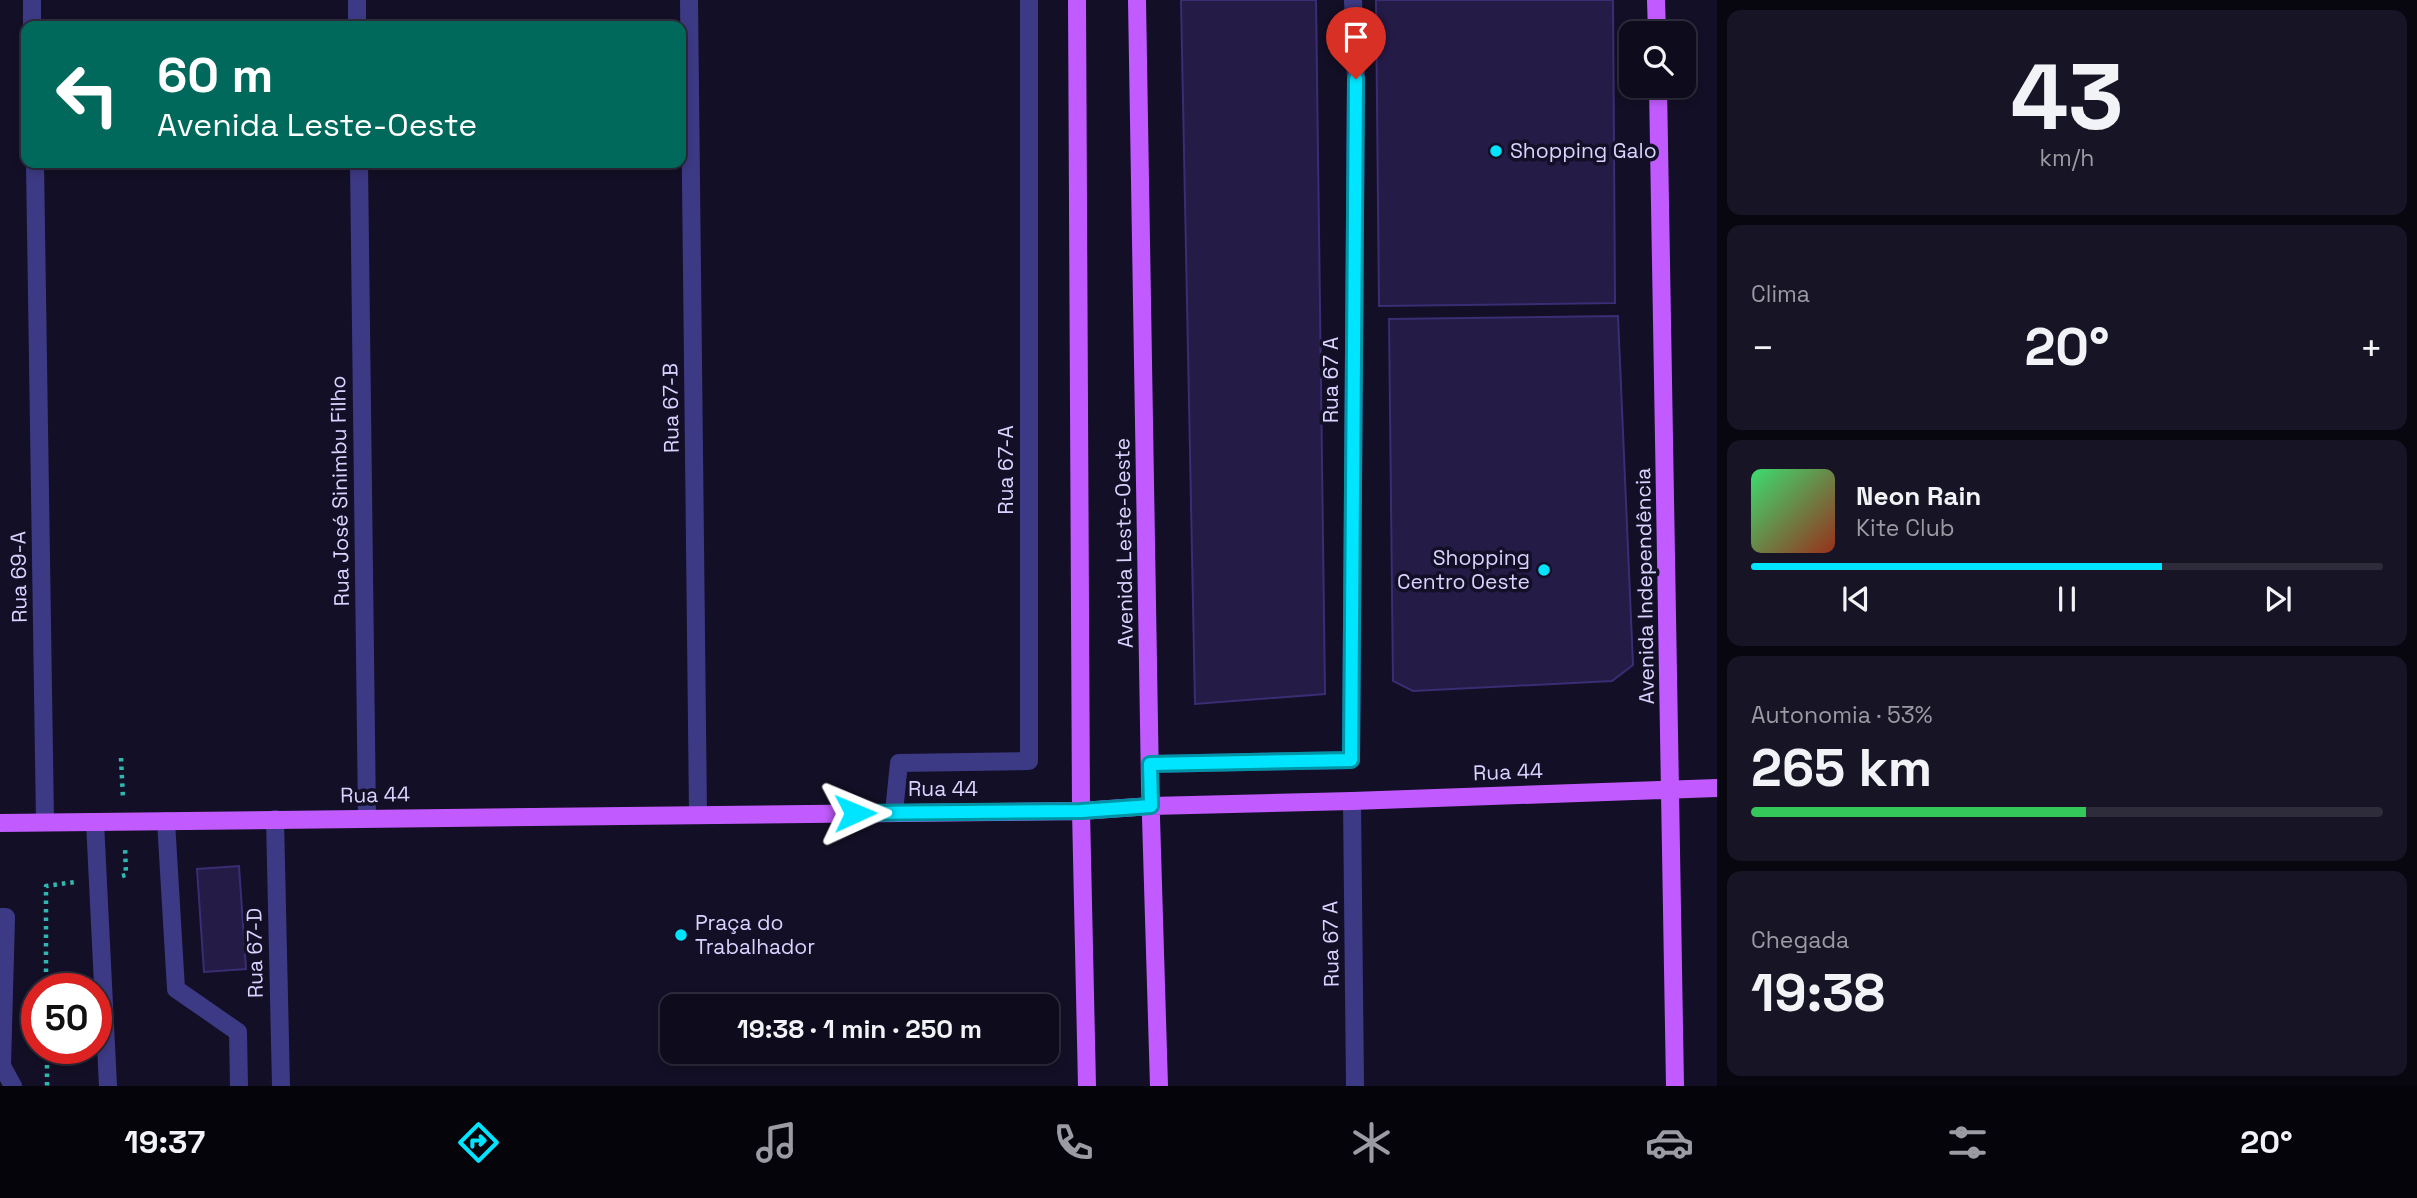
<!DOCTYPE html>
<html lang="pt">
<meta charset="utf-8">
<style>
:root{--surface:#0e0b1c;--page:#171425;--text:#f1f3f6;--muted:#9b9ba3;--line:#2e2b3b;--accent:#00e5ff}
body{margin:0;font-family:"Space Grotesk",sans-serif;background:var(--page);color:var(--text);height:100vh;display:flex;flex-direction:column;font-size:26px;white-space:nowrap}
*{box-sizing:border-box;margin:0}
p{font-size:23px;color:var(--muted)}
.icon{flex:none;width:38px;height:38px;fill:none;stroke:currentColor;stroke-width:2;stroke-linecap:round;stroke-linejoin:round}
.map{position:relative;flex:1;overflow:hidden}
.details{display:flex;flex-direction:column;gap:10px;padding:10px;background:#08060f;width:700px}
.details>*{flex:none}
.banner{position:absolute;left:21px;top:21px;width:665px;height:147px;border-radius:14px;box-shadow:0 4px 10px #0003,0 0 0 2px var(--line);background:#00695c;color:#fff;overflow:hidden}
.fabs{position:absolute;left:1619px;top:21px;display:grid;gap:14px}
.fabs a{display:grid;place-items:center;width:77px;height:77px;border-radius:14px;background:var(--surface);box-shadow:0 4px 10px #0003,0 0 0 2px var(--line);font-size:35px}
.speed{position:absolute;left:21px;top:973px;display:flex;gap:14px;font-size:35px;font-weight:700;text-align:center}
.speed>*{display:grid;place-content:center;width:91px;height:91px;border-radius:50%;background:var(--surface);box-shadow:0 4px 10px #0003,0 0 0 2px var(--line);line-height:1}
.speed .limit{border:10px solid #d22;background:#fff;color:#111}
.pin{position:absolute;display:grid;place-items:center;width:60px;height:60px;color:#fff;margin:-72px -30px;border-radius:50% 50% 50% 0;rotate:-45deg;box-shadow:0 0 7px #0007}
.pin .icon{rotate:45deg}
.me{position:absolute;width:77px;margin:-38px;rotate:89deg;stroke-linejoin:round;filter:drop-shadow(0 0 5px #0008)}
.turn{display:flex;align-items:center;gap:24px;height:147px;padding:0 21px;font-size:32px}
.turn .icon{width:91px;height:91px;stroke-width:2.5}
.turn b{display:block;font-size:49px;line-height:60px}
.big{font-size:52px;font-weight:700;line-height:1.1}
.details .card{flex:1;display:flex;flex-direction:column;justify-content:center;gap:10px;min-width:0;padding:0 24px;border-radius:14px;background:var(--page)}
.details .dial{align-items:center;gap:0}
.dial b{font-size:91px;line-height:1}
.song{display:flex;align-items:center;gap:21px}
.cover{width:84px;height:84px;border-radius:10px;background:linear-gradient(135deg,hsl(140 70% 55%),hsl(10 70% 35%))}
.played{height:7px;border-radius:4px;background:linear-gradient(90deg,var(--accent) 65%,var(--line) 65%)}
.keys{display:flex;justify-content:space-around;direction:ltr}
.heat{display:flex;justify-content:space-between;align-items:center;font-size:38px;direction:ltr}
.charge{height:10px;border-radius:5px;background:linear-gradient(90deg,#34c759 53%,var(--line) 0)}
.trip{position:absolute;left:660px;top:994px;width:399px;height:70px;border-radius:14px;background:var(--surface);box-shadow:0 4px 10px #0003,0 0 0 2px var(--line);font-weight:700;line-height:70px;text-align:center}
.tabs{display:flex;height:112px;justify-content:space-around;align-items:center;background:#06040b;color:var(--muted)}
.tabs .icon{width:49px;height:49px}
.tabs .on{color:var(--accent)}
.tabs b{font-size:32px;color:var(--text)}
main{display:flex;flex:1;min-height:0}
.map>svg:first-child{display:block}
</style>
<main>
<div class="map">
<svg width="1717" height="1086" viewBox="0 0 1717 1086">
<rect width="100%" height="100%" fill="#130f26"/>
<path fill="#241b47" stroke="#3b2d73" stroke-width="2" d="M1181 0H1316L1325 694 1195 704Z
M1376 0H1613L1615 303 1379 306Z
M1618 316 1633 665 1612 681 1413 691 1393 681 1389 319Z
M239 866 246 969 204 972 197 869Z"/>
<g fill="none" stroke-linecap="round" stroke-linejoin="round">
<path stroke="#2fb8b0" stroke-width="4.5" stroke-dasharray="3.5 5" stroke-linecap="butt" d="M121 758 123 799
M122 876 126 875 125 846
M46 989V886L75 882
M47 1048V1086"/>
<path stroke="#3d3a85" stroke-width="18" d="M32 0V26
M357 0V26
M689 0 698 815
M35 163 45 822
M359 163 367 818
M1150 764 1351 760 1356 79 1353 0
M1352 801 1355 1086
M894 812 899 763 1029 761V0
M275 819 281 1086
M166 821 176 989 238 1032 239 1086
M95 822 108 1086
M0 917H6L2 1066 13 1086"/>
<path stroke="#c25bff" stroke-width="18" d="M1077 0 1081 811 1087 1086
M1137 0 1150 784 1159 1086
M1656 0 1657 33
M1658 86 1675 1086
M0 823 1081 811 1151 806 1352 801 1717 788"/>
</g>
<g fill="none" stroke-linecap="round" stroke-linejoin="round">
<g stroke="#0095a6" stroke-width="18">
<path id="route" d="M855 813 1081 811 1151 806 1150 764 1351 760 1356 79"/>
</g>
<use href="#route" stroke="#00e5ff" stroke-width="12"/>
</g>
<g fill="#00e5ff" stroke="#130f26" stroke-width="2.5">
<circle cx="1496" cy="151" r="7"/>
<circle cx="1544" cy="570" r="7"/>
<circle cx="681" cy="935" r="7"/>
</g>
<g text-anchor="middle" stroke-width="7" stroke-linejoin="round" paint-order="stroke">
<g font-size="21" fill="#d9d4ff" stroke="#130f26" text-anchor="start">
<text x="1510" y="158">Shopping Galo</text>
<text x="1530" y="565" text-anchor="end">Shopping<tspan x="1530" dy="24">Centro Oeste</tspan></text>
<text x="695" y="930">Praça do<tspan x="695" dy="24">Trabalhador</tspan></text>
</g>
<g font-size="21" fill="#d9d4ff" stroke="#130f26">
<text transform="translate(1331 380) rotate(-90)" y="7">Rua 67 A</text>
<text transform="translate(671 408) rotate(-91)" y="7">Rua 67-B</text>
<text transform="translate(1006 470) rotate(-90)" y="7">Rua 67-A</text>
<text transform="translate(340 491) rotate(-91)" y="7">Rua José Sinimbu Filho</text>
<text transform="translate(1124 543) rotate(-91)" y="7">Avenida Leste-Oeste</text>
<text transform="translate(19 577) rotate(-91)" y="7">Rua 69-A</text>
<text transform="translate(1645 586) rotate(-91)" y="7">Avenida Independência</text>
<text transform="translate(1508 772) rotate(-2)" y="7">Rua 44</text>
<text x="943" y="796">Rua 44</text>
<text transform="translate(375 795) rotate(-1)" y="7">Rua 44</text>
<text transform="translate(1331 944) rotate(-91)" y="7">Rua 67 A</text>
<text transform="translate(255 953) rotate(-91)" y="7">Rua 67-D</text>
</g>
</g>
</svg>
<div class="fabs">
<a><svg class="icon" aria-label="search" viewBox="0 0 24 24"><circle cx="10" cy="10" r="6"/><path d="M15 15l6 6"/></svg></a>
</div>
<div class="speed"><div class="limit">50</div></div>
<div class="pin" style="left:1356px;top:79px;background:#d93025"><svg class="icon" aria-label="arrive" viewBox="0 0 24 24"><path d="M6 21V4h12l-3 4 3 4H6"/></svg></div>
<svg class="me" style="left:855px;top:813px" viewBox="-20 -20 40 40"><path d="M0-17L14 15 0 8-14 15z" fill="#00e5ff" stroke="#fff" stroke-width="4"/></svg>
<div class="trip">19:38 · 1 min · 250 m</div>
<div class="banner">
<div class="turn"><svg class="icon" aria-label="left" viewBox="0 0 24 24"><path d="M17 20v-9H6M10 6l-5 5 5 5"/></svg><div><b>60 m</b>Avenida Leste-Oeste</div></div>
</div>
</div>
<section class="details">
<div class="card dial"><b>43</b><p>km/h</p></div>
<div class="card"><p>Clima</p>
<div class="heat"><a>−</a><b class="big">20°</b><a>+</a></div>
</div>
<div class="card">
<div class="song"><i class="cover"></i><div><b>Neon Rain</b><p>Kite Club</p></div></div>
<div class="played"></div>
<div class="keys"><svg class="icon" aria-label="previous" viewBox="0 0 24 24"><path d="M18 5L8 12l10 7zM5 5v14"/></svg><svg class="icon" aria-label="pause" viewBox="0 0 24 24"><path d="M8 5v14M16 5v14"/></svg><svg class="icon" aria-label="next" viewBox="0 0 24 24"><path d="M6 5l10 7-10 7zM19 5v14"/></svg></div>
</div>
<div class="card"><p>Autonomia · 53%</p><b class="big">265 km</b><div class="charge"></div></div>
<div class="card"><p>Chegada</p><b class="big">19:38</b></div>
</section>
</main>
<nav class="tabs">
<b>19:37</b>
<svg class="icon on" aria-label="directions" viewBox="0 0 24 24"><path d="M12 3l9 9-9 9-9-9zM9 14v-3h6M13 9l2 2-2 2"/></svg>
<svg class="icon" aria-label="music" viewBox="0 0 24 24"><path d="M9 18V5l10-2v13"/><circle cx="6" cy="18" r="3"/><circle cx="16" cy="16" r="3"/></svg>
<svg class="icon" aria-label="phone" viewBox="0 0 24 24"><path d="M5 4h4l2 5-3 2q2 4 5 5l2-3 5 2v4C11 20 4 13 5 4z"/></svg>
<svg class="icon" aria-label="climate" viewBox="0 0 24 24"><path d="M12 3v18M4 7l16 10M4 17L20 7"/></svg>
<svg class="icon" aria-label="car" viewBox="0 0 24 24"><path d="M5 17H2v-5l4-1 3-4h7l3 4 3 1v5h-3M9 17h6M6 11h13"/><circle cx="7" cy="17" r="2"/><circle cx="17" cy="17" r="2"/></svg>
<svg class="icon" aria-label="filters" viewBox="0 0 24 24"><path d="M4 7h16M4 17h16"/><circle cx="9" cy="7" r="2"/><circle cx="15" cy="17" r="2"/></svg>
<b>20°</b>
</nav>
